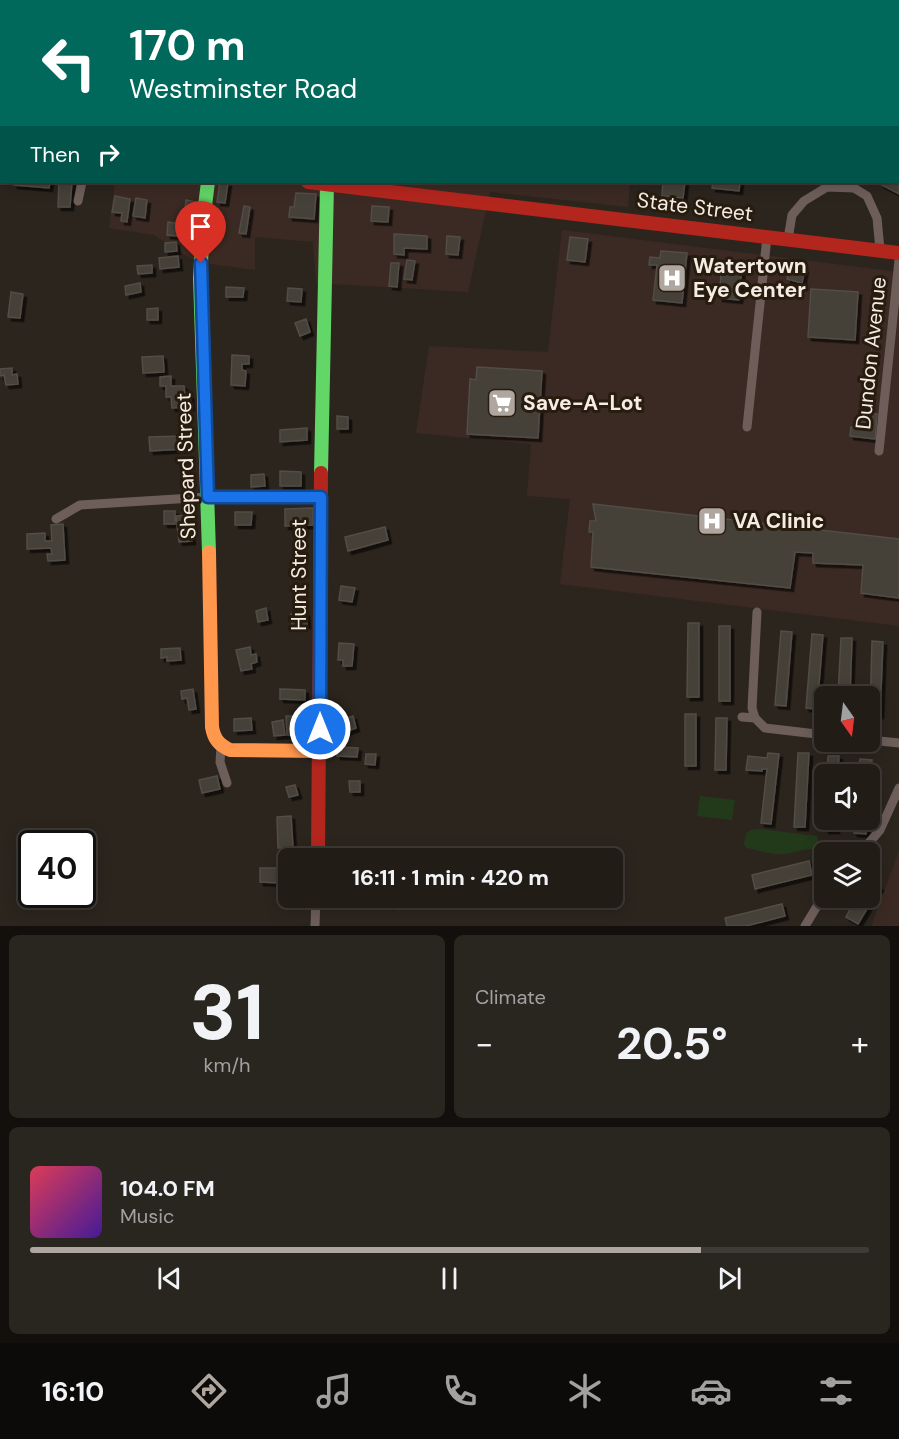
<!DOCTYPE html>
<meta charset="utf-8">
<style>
:root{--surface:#211c16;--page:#29251f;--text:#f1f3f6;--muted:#a2a1a1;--line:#3e3a35;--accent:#afa69f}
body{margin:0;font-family:"DM Sans",sans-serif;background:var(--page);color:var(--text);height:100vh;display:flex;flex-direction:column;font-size:22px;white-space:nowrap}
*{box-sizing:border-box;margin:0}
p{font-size:20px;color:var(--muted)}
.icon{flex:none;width:33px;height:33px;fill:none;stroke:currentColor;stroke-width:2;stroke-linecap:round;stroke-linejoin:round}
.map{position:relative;height:926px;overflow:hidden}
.sheet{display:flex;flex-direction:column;gap:9px;padding:9px;background:#120f0c;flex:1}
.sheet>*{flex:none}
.top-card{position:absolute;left:0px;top:0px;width:900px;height:183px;box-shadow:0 3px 15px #0003,0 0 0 2px var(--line);background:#00695c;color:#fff;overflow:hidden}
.needle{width:39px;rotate:166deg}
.buttons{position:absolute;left:814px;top:686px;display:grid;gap:12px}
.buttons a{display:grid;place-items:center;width:66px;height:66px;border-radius:9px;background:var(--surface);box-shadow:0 3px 15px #0003,0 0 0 2px var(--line);font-size:30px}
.speed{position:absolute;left:18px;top:830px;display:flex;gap:12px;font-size:30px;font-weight:700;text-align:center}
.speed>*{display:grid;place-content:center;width:78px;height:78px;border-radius:50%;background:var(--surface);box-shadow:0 3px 15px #0003,0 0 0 2px var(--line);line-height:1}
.speed .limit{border:3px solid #111;border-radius:9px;background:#fff;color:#111}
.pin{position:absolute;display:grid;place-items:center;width:51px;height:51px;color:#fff;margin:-62px -26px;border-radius:50% 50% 50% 0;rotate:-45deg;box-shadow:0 0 6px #0007}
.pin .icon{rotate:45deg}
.me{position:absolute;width:66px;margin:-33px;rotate:0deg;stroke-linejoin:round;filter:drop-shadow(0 0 4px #0008)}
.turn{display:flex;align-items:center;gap:21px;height:126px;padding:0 30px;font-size:27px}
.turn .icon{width:78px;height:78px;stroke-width:2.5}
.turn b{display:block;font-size:42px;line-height:51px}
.then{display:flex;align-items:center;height:57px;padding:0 30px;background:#0003;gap:12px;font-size:22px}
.big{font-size:45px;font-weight:700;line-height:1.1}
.sheet .card{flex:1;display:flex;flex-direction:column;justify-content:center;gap:9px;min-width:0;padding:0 21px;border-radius:9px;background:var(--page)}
.sheet .dial{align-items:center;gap:0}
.dial b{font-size:78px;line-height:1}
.song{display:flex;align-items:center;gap:18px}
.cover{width:72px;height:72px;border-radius:9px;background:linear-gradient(135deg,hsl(350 70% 55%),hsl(260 70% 35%))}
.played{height:6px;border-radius:3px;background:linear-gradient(90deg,var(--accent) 80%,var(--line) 80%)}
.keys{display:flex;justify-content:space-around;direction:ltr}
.heat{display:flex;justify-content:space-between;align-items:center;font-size:33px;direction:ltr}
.sheet .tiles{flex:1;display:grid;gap:9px;grid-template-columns:1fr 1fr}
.card:last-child{grid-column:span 2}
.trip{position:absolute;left:278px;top:848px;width:345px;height:60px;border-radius:9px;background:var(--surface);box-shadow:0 3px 15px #0003,0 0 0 2px var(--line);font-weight:700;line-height:60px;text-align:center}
.tab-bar{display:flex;height:96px;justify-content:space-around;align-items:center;background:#0d0b09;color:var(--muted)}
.tab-bar .icon{width:42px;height:42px}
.tab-bar .selected{color:var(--accent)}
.tab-bar b{font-size:27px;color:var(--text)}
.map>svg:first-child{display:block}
</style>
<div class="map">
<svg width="899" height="926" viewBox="0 0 899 926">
<defs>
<filter id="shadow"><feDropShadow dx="3.5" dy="3.5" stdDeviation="0" flood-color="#0009"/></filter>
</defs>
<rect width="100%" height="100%" fill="#2c251e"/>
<path fill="#3b2a23" d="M115 182H630L628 207 490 192 468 292 316 283 313 242 255 237V270L196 262 154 235 109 228Z
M562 230 899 272V626L560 584 570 499 527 496 531 444 416 433 429 346 548 352Z
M899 851V926H872V924Z"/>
<path fill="#223a1a" d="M700 796 735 800 732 820 697 816Z
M760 829 817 836 819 847 817 850C805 847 796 853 784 854 769 855 760 850 746 848L744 844 746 833 751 830Z"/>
<path fill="#453f39" stroke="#524d46" stroke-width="1.5" filter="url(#shadow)" d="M899 175V194L880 184 881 182H898Z
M14 182H50L49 188 14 185Z
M59 182H72L70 207H58Z
M220 182 228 183 225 203 217 202Z
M663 182H685L683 198 662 196Z
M713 182H740L739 191 712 188Z
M296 193 316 194 314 219 289 217 290 207H294Z
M115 196 130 199 127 222 121 221 122 213 112 212Z
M136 198 147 200 145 218 133 216Z
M186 200 196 202 191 238 182 237Z
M244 206 250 207 246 234 239 233Z
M372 206 389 207 388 222 371 221Z
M168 222 179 224 177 236 167 235Z
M394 234 427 236V249L404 248V255L394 254Z
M447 236 460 237 458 255 446 254Z
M570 237 588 239 585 262 567 260Z
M176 242 177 251 165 252V243Z
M661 251 687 253 682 303 653 300 657 265H649L650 257 660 258Z
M178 256 179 267 160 269 159 258Z
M407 260 415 261 412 280 404 279Z
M722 262 742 264 739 300 719 298Z
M391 263H399L397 287 389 286Z
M152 265V273L138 274 137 266Z
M790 266 805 269 802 283 787 279Z
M140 283 141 292 126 295 125 286Z
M226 287 244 288 243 297H226Z
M288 288 302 289 301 302 287 301Z
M811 289 858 292 855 340 808 337Z
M11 292 23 294 20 318 8 317Z
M158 308V320H147V309Z
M306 319 310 332 300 336 295 323Z
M232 355 249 356V364H242V370L246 371 245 386 231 385Z
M163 356 164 372 143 373 142 357Z
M477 367 542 371 538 438 467 434 470 379 476 380Z
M12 368V375L17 374 18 384 6 385 4 375 0 376V369Z
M171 376V386H184L185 395H190L191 407 172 408 171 397H166V386H160V377Z
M860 413 877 414 875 439 850 436 851 427 858 428Z
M337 416 348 417V429H337Z
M307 428V440L280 442V430Z
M184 436 185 449 150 451 149 437Z
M280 471 301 472V486H280Z
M264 474 265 486 251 487V475Z
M593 504 899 539V598L861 593 863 565 813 563V553L795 552 790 588 591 567 593 532H589L590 521H596Z
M313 508V525L285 526V509Z
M164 511H175V524H164Z
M235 512H252L251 525H235Z
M189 515 192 541 179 542 176 516Z
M63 524 65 560 48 561 47 554H52L51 548 27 549V534L45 533V541H52L51 525Z
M385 527 388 540 348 551 345 537Z
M341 586 355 588 352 602 339 600Z
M266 608 268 620 258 622 256 611Z
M306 613 307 625 292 626 291 614Z
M688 623H699V697H687Z
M719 626H730V701H719Z
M781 631 792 632 786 706 775 705Z
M812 634 823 635 817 709 806 708Z
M841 638H852L850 696H838Z
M872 641 883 642 880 715H870Z
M339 643 354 644 352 666H343V660H338Z
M250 647 251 655 256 654 257 662 251 664 252 669 241 671 236 650Z
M180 648 181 660 167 661V657L161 658V649Z
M193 689 196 709 189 710 187 698 182 699 181 691Z
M280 689 305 690V700L280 699Z
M685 714H696V766H685Z
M286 716H299L300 731H294V735H287Z
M353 716 356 728 345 732 342 720Z
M251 718 252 730 234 731V719Z
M716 718H727L726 770H715Z
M283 720 285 735 274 736 272 722Z
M338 747 358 748 357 757 337 756Z
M768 753 779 754 771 824 761 823 767 769H762V771L746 770 748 756 767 758Z
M798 753H809L805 827H794Z
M366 754H376L375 765 365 764Z
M828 756H839L838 774H827Z
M860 759 872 760 870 780V774H859Z
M217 776 220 789 202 793 199 780Z
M349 781H360V792H350Z
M295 785 298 795 289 797 286 787Z
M291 816 293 847 278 848 277 817Z
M825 819H836V830H825Z
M855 819H867L866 834 854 833Z
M809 861 812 875 755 889 752 875Z
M260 868H280V883L260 882Z
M870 882 880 887 858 924 846 917 857 897H870Z
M374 897H391L390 906 383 905 384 901 374 900Z
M782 904 785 916 746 926H727L725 918Z"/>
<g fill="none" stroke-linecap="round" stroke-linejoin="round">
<path stroke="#6d5e5a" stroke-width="9" d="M464 0 478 2
M609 2 610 0
M78 201 82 182
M788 239 792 215 804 201 827 187 854 188 867 196 877 218 880 250
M747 427 767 237
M879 451 899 260
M56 519 80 505 208 497H321
M742 717 755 718 765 728 825 735
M755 718 752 708 757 612
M870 740 899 743
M221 747 220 762 227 783
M861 852 880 830 899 788
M315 926 316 897
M805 926 825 893"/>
<path stroke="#63d668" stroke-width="14" d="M0 140 2 141
M208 182 204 214 200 278 209 552
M321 473 327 184"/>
<path stroke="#ff974d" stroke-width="14" d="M245 0 246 2
M209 552 212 727C214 739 219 745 230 750L320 751"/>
<path stroke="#b3261e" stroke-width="14" d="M308 182 899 253
M318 858 321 473"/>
</g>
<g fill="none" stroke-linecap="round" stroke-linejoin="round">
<g stroke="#114b97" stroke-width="15">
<path id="route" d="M201 263 208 497H321L320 729"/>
</g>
<use href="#route" stroke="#1a73e8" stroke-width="10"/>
</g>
<defs>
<g id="hospital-square" transform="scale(1.5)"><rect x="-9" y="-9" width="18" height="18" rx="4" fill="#afa69f" stroke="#281c0f"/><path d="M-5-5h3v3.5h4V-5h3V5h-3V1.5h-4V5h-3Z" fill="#fff"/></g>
<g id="supermarket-square" transform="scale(1.5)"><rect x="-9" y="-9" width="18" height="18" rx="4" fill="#afa69f" stroke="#281c0f"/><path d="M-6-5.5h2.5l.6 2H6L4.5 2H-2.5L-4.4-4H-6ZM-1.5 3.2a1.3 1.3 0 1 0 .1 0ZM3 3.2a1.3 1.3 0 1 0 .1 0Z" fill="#fff"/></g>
</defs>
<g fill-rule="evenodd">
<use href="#hospital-square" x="672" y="278"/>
<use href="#supermarket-square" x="502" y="403"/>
<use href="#hospital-square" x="712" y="521"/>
</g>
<g text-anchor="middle" stroke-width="6" stroke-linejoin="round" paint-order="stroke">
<g font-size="21" fill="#f5ece4" stroke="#281c0f">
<text transform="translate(695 207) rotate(7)" y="7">State Street</text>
<text transform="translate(871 353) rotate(-84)" y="7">Dundon Avenue</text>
<text transform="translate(186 466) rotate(-92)" y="7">Shepard Street</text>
<text transform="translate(299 575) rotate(-90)" y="7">Hunt Street</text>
</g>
<g font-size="21" font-weight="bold" fill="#f5ece4" stroke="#281c0f" text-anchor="start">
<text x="693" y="273">Watertown<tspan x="693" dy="24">Eye Center</tspan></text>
<text x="523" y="410">Save-A-Lot</text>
<text x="733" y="528">VA Clinic</text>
</g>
</g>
</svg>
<div class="buttons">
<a><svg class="needle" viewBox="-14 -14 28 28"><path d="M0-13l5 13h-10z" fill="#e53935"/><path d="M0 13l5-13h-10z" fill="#a2a1a1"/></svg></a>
<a><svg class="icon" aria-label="sound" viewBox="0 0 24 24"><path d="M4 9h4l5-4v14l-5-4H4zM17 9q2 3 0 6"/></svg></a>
<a><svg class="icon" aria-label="layers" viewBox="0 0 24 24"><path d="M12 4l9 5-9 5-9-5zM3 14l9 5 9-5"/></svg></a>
</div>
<div class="speed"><div class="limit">40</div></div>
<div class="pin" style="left:201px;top:263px;background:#d93025"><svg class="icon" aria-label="arrive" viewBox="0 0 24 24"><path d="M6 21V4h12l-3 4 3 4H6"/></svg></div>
<svg class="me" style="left:320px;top:729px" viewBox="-20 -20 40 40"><circle r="17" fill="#1a73e8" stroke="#fff" stroke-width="3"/><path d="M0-11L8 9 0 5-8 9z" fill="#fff"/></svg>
<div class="trip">16:11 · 1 min · 420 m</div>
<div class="top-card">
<div class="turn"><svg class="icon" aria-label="left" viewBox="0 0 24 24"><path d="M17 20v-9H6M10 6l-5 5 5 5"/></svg><div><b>170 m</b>Westminster Road</div></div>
<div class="then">Then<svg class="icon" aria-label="right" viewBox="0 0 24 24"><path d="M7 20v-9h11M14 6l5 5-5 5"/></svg></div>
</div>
</div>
<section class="sheet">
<div class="tiles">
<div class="card dial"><b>31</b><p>km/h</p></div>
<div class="card"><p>Climate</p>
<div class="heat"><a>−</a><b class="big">20.5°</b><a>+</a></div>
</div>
<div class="card">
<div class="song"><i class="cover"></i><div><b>104.0 FM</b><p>Music</p></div></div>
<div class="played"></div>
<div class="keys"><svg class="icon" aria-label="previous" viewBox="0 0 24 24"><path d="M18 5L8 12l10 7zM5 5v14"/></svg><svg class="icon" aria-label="pause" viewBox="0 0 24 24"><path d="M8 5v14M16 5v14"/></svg><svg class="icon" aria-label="next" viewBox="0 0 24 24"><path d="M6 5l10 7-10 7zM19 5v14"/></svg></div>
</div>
</div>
</section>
<nav class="tab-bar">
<b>16:10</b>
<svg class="icon selected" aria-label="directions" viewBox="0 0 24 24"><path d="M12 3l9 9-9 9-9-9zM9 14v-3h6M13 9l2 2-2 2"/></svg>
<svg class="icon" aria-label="music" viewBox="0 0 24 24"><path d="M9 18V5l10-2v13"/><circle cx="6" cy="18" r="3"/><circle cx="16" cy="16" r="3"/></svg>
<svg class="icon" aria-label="phone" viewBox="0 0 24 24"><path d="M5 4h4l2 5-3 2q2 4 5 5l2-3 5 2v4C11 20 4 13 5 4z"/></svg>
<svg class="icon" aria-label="climate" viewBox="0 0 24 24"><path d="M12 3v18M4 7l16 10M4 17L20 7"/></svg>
<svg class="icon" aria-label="car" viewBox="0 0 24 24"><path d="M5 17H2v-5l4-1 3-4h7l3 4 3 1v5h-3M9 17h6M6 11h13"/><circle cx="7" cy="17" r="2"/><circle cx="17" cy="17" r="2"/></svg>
<svg class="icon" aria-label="filters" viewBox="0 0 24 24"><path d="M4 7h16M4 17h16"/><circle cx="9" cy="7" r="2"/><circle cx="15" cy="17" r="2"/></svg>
</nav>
